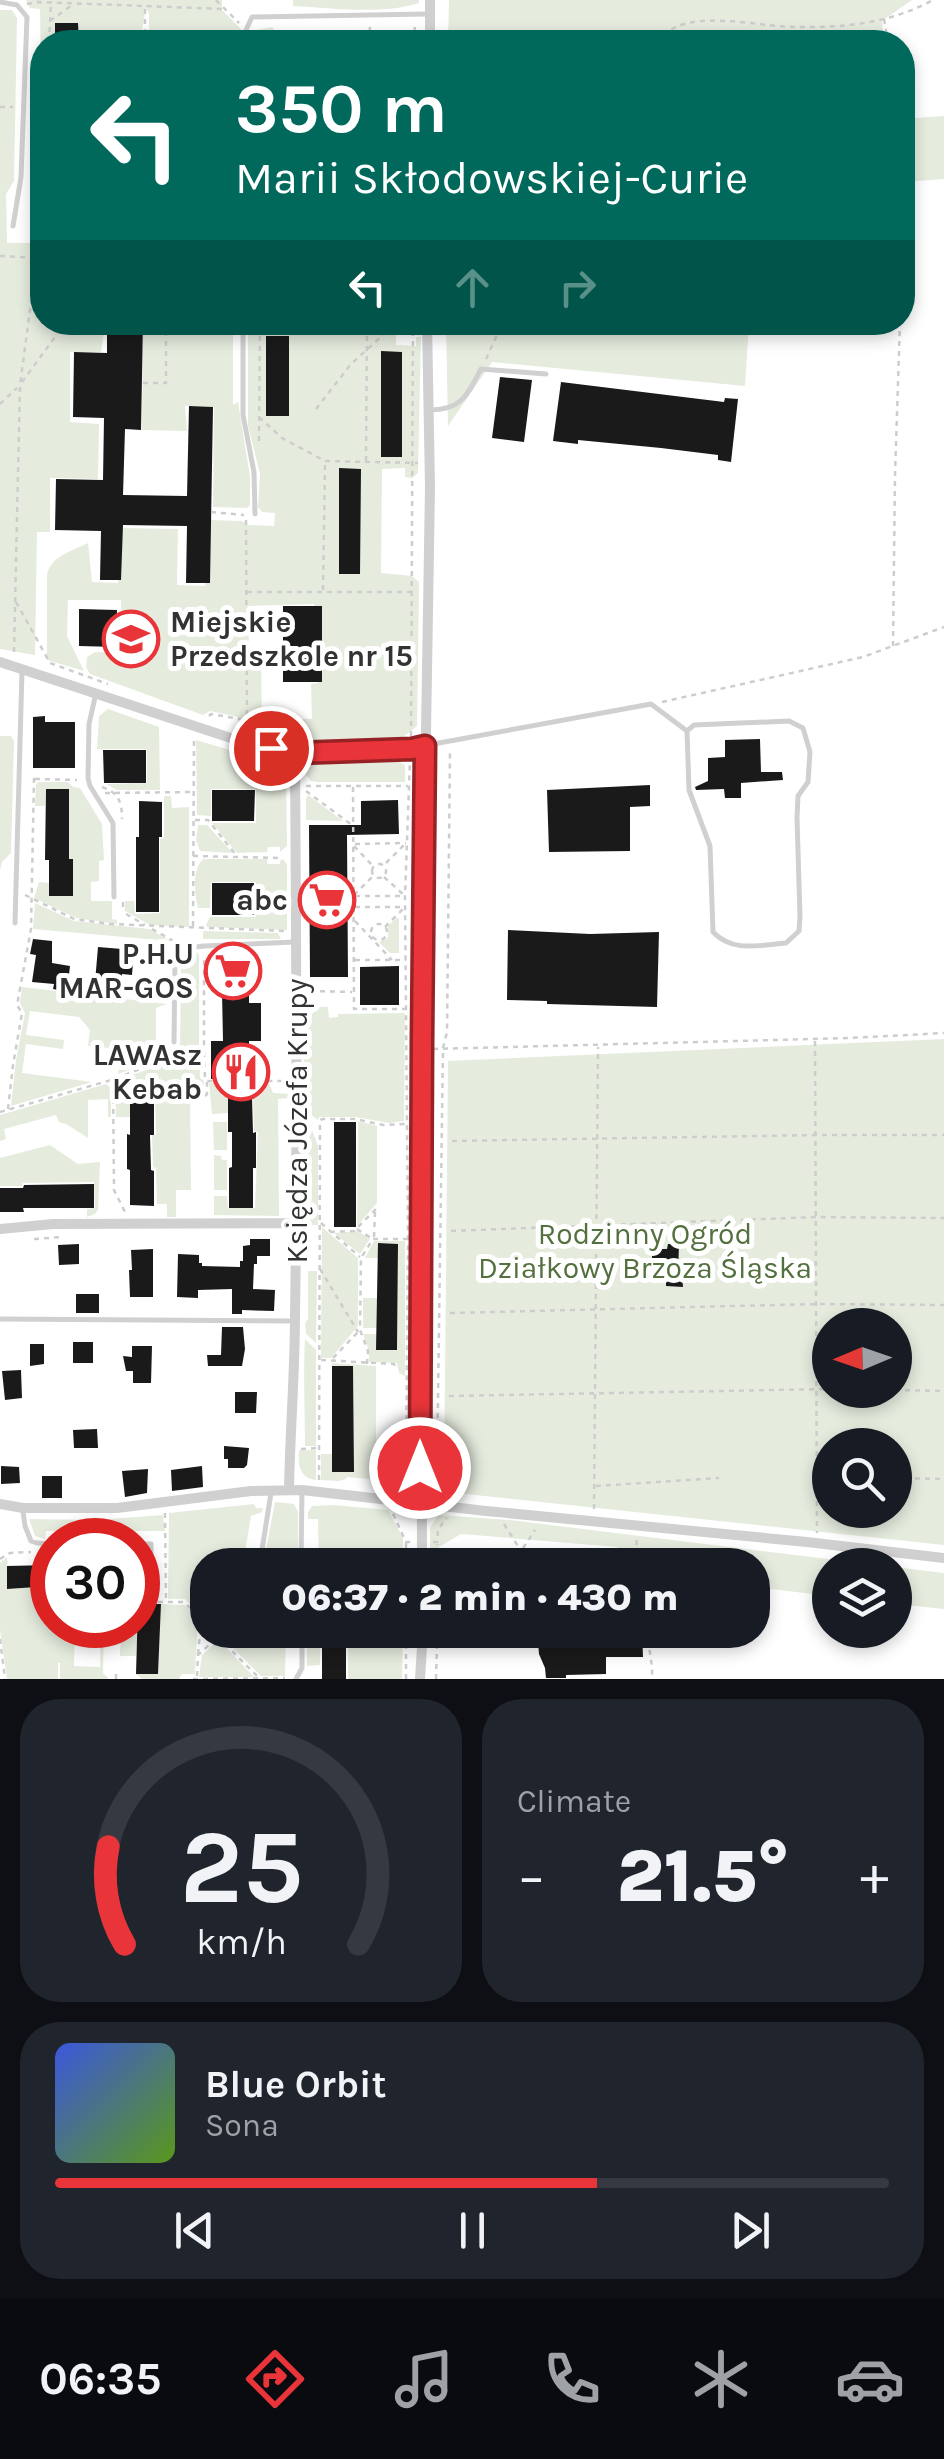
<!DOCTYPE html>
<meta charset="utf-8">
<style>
:root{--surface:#171b24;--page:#20242c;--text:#f1f3f6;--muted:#9ea1a6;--line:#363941;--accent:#e9353a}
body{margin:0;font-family:Karla,sans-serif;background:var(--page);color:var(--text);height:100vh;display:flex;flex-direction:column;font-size:38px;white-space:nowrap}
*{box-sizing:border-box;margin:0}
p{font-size:32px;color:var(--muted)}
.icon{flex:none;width:55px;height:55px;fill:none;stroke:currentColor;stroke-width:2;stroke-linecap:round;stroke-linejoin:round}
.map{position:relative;height:1679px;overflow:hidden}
.details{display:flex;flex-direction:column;gap:20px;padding:20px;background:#0d0f14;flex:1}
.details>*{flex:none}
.guide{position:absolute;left:30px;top:30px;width:885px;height:305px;border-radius:40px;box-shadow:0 5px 15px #0003;background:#00695c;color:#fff;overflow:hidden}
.needle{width:65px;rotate:268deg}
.fabs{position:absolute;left:812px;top:1308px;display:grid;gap:20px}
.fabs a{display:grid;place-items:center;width:100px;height:100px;border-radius:50%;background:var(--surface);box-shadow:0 5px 15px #0003;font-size:50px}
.speed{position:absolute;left:30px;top:1518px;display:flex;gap:20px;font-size:50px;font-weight:700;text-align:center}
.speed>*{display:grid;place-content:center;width:130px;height:130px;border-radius:50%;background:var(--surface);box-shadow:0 5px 15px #0003;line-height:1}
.speed .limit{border:15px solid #d22;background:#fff;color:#111}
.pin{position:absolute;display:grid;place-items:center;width:85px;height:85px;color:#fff;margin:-42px;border:5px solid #fff;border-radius:50%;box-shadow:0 2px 10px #0007}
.me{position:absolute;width:110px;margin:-55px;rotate:0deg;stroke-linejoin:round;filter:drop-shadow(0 0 8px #0008)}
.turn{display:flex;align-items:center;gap:35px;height:210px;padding:0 40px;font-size:45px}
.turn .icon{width:130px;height:130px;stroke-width:2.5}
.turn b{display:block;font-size:70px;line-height:85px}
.lanes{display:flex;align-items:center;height:95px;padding:0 40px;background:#0003;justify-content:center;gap:50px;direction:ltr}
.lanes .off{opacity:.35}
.big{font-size:75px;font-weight:800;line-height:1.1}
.details .widget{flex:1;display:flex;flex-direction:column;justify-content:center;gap:15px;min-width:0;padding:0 35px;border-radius:40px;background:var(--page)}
.details .dial{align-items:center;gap:0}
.dial svg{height:260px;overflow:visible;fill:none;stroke:var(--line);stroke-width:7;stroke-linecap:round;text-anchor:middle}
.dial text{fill:var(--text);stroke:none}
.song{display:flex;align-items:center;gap:30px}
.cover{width:120px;height:120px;border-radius:15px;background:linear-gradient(135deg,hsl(230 70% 55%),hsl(90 70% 35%))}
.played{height:10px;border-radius:5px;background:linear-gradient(90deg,var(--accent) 65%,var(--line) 65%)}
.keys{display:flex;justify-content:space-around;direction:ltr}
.heat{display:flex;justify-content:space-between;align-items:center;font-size:55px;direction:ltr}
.details .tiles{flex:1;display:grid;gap:20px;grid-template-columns:1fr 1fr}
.widget:last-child{grid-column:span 2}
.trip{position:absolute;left:190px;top:1548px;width:580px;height:100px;border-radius:40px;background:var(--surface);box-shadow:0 5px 15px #0003;font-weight:800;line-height:100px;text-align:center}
.tab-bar{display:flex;height:160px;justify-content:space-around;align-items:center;background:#090b0e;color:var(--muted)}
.tab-bar .icon{width:70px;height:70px}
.tab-bar .active{color:var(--accent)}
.tab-bar b{font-size:45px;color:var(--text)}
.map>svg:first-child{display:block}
</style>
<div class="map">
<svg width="944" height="1679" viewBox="0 0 944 1679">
<rect width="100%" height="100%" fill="#fff"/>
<path fill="#e5ecde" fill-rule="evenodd" d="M26 0H222V10L242 30V42H180L179 37H155V42H149V13L146 8 141 36H114V42H42V322L105 323 101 352H70V422L99 424 98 479 50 478V532H37L35 655 0 649V10H12L17 18 14 181 6 194 7 243H36L34 74H41L40 9 30 8Z
M293 0H419V3C382 15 332 8 293 6Z
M449 0H912L882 21 884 42H448Z
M272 27 279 35 382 37V42H248C249 29 261 29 272 27Z
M944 116V179L904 182 903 119Z
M143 323H233V405L238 402 250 477V505L247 508 213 507 214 407 185 406 187 431 142 430Z
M248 323H385L386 326 396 327V345L416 346V337H421L418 473 412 478 405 477V468L382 469 381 573 412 576 419 582 417 726 403 737 382 740 295 741 277 734V718L312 719 311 684 318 683 314 604 248 606 249 647 261 656 262 731 239 726 238 717 210 711 203 715 90 674 86 667 87 657 95 652 122 653 121 600H68L67 636 84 671 47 660V577C48 557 72 551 88 543L92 582 118 583 119 528 178 529 177 585 205 586 208 520 242 521 248 525 274 526 275 513 262 512 258 507 260 474 248 426Z
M446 323H749L745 386 492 362 448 426Z
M108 709 159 727 160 790H117L106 784 147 783V749H97L99 716Z
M0 736H11L14 741 11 853 2 862 0 870Z
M196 740 280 765 286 777 287 846 280 852V847H268L267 852 237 853 212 823H256V789H211V816L197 815Z
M395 760 405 765V782H317L311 781 306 775 308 766 312 762Z
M38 782H68L73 787 80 788 102 824 104 860 99 861V881L91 882V901H112V919L117 920V924L76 918 34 898 39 882 49 883V896H73V859H69V789H46L45 806H35L36 785Z
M308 795 343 821 306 820V799Z
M164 796H171L172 808 189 807V927L150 925 125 911V901H134L135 914 160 913V839L164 838Z
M198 825H207L233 853 200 851 196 840Z
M203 859H267V864H280L281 859 284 860 287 865V930L207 927 206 925 210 917H256V882H211L210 908H198C194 893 192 870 203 859Z
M35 903 74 921 150 929 170 941 33 929Z
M396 918H399V953H390L379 942 388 938V926Z
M203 931 278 933 281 939H203Z
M197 952 199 955V1049L180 1051 181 961Z
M22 987 167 1004 156 1008V1060L118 1074 122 1049 88 1046 90 1030 79 1017 30 1011 26 1035 64 1040 63 1049 26 1044 22 1073 92 1082 11 1106 16 1060 25 1013 20 1003Z
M320 1007H328L329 1018 338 1017V1014L405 1013 404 1121 389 1123 355 1117H319L318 1120 310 1114 308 1107 304 1104V1015H311Z
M944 1039V1545L466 1494 444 1484 448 1061ZM830 1325H895V1390H830ZM830 1445H895V1510H830Z
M199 1055 200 1078 204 1081 205 1096 190 1097 191 1190H176V1217H167V1204H157L156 1168 153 1167 152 1135H156L155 1097H130V1117H116L115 1083 118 1080 186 1056Z
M209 1083H269L273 1093 289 1094V1098L278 1099 279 1216 214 1215V1196H227L228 1208H255L258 1132 254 1131 253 1096H228V1113L212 1114Z
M106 1084 111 1088V1117H108V1099L88 1100V1138L66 1124 59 1122 56 1115 4 1129 6 1139 0 1141V1115Z
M302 1116 307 1117 318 1146V1225H302Z
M358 1121 377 1126V1203L357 1226Z
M213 1122H227V1150H214Z
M50 1145 78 1164 100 1162 98 1210 95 1214 87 1217V1209L95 1208 94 1182 23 1183 22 1186H0V1158Z
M214 1155 221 1156 222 1160H227V1190H214Z
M411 1199H415L417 1204 416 1371 414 1376H410Z
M322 1227 358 1258V1326L331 1358H321Z
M358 1231 370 1239 360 1254 334 1233Z
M374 1241H405V1376L399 1373 397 1363 369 1362V1351L363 1334H376L397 1349 398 1244 378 1243V1258H365Z
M308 1271H317L316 1343 306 1334 305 1323 308 1319Z
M363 1298H377V1328H363Z
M305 1339 316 1350V1446H305C305 1410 303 1375 305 1339Z
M332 1363 376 1366V1463L386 1464 380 1480 347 1477 346 1479 339 1481 321 1480V1454H332L354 1471 353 1367 332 1366Z
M299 1450H316V1480C299 1478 298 1464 299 1450Z
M275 1502 294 1504 298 1512V1553L283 1557 284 1565H263Z
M254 1504 256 1508H263L262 1512 251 1516 243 1564 259 1563V1565H208L207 1623 185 1599H168L169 1513Z
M334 1505 388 1510 403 1538V1565H319L318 1519H308V1512L312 1506Z
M163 1515 165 1531H46L45 1539 35 1536 29 1519 96 1520Z
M438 1515 510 1520 877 1565H830V1596L753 1587 752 1565H623L617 1547 461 1534 439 1547 438 1565H430V1528Z
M7 1557 8 1589 52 1586V1625H75L74 1666 100 1667 101 1625H104L103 1673 109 1679H60V1663H58V1679H7L0 1630V1563Z
M895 1567 944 1573V1609L895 1604Z
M161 1604 185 1605 198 1619 195 1674H182L179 1679H142L136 1674H158Z
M121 1627 138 1628 136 1656H120Z
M229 1630H286L285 1676H261L223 1638V1636Z
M348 1630H403L402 1679H348Z
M307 1636H320V1665L307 1666Z
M217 1641H220L254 1677H199L202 1655Z"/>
<path fill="#1a1a1a" d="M55 23H78L79 42H55Z
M107 322H143L141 430 125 429 123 495 187 496 189 406 213 407 210 583H186L187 526 123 525 121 580H100L101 531 55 530 56 479 103 480 104 418 73 417 74 352 107 353Z
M266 336H289V416H266Z
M381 351 402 352V457H381Z
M500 377 532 380 524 442 492 438Z
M561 382 724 402 725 398 738 399 731 462 718 460V455L661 448 578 440V444L553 441Z
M339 468 361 469 360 574H339Z
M283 606H322V682H283Z
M79 609 117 610 116 647 79 646Z
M45 716V722H75V768H33V717Z
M760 739 761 772H782L783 780 741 783V798H725L724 789 696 790 695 787 708 781V758L725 757V740Z
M103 750H146V783H104Z
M650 785V806L630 807V851L549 852 547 790Z
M46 789H69V859H73V896H49V860H45Z
M212 790H255L254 821H212Z
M398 800 399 834 347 835 348 977H310L309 825H361V801Z
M139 801 162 802V837H159V912H136V837H139Z
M212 883H254V915H212Z
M508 930 590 934 659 932 657 1007 547 1004V1001L507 1000Z
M33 939 52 941V963L70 966 67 992 53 989 54 984 32 982 36 955 30 954Z
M98 947 134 950 132 975 122 974 121 990 103 989 104 982H95Z
M211 953H249V1003H261V1041H249V1097H252L253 1133 256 1132V1168H253V1208H229V1168L232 1167V1132H228V1079H211V1041H223L222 991H211Z
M399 966V1005H360V967Z
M130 1099 154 1100V1135H150L151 1170 154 1171V1206L130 1205V1170L127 1169V1134L130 1135Z
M334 1122H356V1227H334Z
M94 1184V1208H23L24 1212H0V1188H23L24 1185Z
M250 1239H270V1256H257V1264H254L253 1289 275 1290 274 1311 242 1310V1314H232V1289L198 1290V1298L177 1297 178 1254 199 1255V1263H202V1266L240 1267V1261H243V1246L250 1245Z
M378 1243 398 1244 397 1350H376Z
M79 1244V1264L59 1265 58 1245Z
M668 1244H679L678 1275H682L683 1287 666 1286V1274H656V1260H652V1249H667Z
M153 1249V1297H130L129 1270H132L131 1250Z
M76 1294H99V1313H76Z
M222 1327H243L245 1349 242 1366H208L207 1355H221Z
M73 1342H93V1363H73Z
M30 1344H44V1364L30 1366Z
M132 1346H152L151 1383H133V1371H126L123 1356 132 1357Z
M332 1366H353L354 1472H332Z
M21 1370 22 1398 5 1400 2 1371Z
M235 1392H257L256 1413H235Z
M97 1429 98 1448H74L73 1430Z
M224 1446 249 1448 247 1465 244 1468H228V1459H224Z
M1 1466 19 1467 20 1483 1 1484Z
M202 1466 203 1487 172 1491 171 1470Z
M148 1469 147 1493 125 1497 122 1471Z
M42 1476H62V1498H42Z
M52 1565V1586L7 1589V1566Z
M138 1604H161L158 1674H136Z
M322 1630H346V1679H322Z
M537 1630H642L643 1657H606V1674L566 1675V1678H546L545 1668 539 1654Z"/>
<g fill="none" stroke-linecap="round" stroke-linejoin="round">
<path stroke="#cdcdcd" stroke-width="2.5" stroke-dasharray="5 5" stroke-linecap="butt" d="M216 0 239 23
M27 4 38 2 225 9
M145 9V42
M884 19 888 42
M50 21 72 5
M49 42 51 4
M369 42 370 26
M414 42 415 24
M656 42C661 37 667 31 674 28 706 12 761 27 797 27 844 28 891 23 933 0
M0 107H13
M0 256 42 258
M486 359 503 322
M22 382 66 322
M143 383H166V322
M0 404 17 388
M316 409 351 364 393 326 392 322
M259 417 282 438 325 461 418 463
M259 441 260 322
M366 461 367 322
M211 512 244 515
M246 520 247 731
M323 590 325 463
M247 592H412
M16 602 50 663 108 684
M893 646 895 475 900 322
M14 652 20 385 37 258 38 134 42 120
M662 702 863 657 944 627
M209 716 211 714 246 720
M411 736 413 322
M35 779 77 780
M306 786H408
M102 787C119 793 122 802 122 819
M353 787 354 1009H405
M306 791 352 825
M105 793 192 792
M195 820H208L236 855
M355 844 406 843
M354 846 372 865
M193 856 283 858
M386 863 405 844
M372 871a7 7 0 1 1 14 0a7 7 0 1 1-14 0Z
M384 877 404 895
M25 895 74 919 110 924 285 931
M354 895 373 876
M355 896H402
M123 902V912
M355 907H402
M126 914 145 925
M355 921 392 960
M371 932a8 8 0 1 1 16 0a8 8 0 1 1-16 0Z
M193 926 194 739
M385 927 404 908
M152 929 175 942
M355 960H406
M310 991 352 992
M815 1041 817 1533
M433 1049 850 1038 944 1033
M204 1052 205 1078 207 1081H284
M113 1079 114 1190 125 1212
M205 1096 207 1094V1081
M8 1109 13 1065 22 1013 17 1005 31 929 34 779H29
M0 1112 108 1081 178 1055 204 1052V957
M452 1141 816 1135H944
M321 1223 360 1257
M357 1229 371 1238
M451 1231 816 1217 944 1218
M330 1232 354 1231 377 1208
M374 1237 375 1211
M34 1239 61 1237
M320 1269 358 1332
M450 1313 816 1304 944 1305
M333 1358 359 1331
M321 1360 394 1364 395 1366
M367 1364 368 1351 360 1330 361 1258 373 1239H407
M895 1390 944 1391
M449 1396 830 1389
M301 1449 318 1448
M437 1468 443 1048 447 1032 450 753
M437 1469C437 1483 442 1492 457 1494
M818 1477H830
M895 1478 944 1479
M319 1480 320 1121 322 1119H355L383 1125 406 1124
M596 1486 719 1478
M389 1490V1483L401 1480 406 1467 408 1239 405 896 410 759
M594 1509 598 1047
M165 1513 166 1602
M393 1514 406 1542H412
M504 1524 521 1551
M433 1542H437L438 1529 447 1518
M406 1543V1565
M0 1559 10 1553 31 1552
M437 1565V1544
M512 1565 535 1530
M635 1565 637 1537
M138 1600 146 1589
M138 1602H184L208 1626
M211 1630 258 1677
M647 1630C648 1647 653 1662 652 1679
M0 1639 5 1679
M198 1654 201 1622
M197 1676 198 1655 226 1630
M116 1679V1674
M193 1679 285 1678
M406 1679V1630
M436 1679 437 1646"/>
<path stroke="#d0d0d0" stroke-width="5" d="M0 2 17 5 27 17 21 177 13 226
M245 42 246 30 252 17 427 14
M243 322V415L254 472 255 514
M430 410C462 410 467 395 481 369L546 374
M96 693 89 724 88 778 90 786 113 823 114 897
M428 745 651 704 687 731 689 790 710 846 713 932C733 953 759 945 786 943L799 931 800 916 797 818 798 796 808 782 810 752 803 728 789 721 694 725 687 731
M15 923 22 671
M174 1042 175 958 180 949 204 946 295 942
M0 1319 292 1321
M23 1511 25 1526 31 1541 37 1543 52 1544
M138 1544H151V1581
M261 1556 271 1493
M301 1565 302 1490
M484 1630 519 1640
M423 1639H437L450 1630
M296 1679 302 1668V1630"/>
<path stroke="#d0d0d0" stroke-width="10" d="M430 42V0
M0 662 246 743 295 753 411 749 425 745
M0 1229 53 1224 296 1223
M289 1489C290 1431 295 1373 295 1315 298 1128 296 940 295 753
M0 1504 23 1508H117L251 1491 302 1490 486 1511 807 1542 944 1558
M422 1565 421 1040 430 487 427 322
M420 1679 423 1630"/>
</g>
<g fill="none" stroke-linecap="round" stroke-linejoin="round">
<g stroke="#972226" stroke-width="25">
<path id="route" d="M271 748 296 753 412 749 425 746 422 1040 420 1468"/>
</g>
<use href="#route" stroke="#e9353a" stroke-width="18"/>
</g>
<defs>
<g id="school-ring" transform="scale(2.875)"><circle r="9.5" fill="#fff" stroke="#e9353a" stroke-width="1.5"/><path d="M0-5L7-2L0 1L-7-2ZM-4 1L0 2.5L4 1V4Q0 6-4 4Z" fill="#e9353a"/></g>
<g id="supermarket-ring" transform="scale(2.875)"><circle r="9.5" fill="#fff" stroke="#e9353a" stroke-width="1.5"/><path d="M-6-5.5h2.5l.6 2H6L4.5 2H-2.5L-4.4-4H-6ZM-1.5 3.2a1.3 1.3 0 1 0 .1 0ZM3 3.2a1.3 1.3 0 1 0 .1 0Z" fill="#e9353a"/></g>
<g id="restaurant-ring" transform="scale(2.875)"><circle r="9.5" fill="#fff" stroke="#e9353a" stroke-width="1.5"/><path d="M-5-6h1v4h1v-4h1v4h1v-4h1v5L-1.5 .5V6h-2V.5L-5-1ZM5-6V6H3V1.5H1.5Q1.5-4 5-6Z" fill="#e9353a"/></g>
</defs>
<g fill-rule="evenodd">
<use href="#school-ring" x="131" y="639"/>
<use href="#supermarket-ring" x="327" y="900"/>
<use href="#supermarket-ring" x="233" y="971"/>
<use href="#restaurant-ring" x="241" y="1072"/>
</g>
<g text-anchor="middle" stroke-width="10" stroke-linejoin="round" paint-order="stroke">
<g font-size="30" font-weight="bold" fill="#333" stroke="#fff" text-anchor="end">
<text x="170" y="632" text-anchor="start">Miejskie<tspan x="170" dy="34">Przedszkole nr 15</tspan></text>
<text x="288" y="910">abc</text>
<text x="194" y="964">P.H.U<tspan x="194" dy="34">MAR-GOS</tspan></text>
<text x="202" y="1065">LAWAsz<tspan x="202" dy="34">Kebab</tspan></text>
</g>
<g font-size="30" fill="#333" stroke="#fff">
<text transform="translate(297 1121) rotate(-90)" y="10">Księdza Józefa Krupy</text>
</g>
<g font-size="30" fill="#53703e" stroke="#fff">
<text x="645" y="1244">Rodzinny Ogród<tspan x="645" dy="34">Działkowy Brzoza Śląska</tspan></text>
</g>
</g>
</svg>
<div class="fabs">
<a><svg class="needle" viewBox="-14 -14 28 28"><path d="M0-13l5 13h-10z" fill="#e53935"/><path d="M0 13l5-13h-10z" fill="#9ea1a6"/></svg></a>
<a><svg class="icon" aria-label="search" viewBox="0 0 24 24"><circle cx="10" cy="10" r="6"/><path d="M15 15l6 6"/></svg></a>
<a><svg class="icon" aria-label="layers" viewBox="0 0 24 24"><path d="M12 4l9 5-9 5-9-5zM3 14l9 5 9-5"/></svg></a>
</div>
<div class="speed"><div class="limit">30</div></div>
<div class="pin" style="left:271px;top:748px;background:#d93025"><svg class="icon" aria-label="arrive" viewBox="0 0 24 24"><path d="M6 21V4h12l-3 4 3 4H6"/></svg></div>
<svg class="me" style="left:420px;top:1468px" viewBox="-20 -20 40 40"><circle r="17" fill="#e9353a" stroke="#fff" stroke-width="3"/><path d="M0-11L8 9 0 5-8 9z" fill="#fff"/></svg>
<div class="trip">06:37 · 2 min · 430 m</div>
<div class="guide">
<div class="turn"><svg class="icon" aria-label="left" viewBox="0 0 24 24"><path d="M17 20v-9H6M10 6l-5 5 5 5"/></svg><div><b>350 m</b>Marii Skłodowskiej-Curie</div></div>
<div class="lanes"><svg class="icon" aria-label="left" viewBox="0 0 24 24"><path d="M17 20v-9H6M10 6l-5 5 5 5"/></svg><svg class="icon off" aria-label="ahead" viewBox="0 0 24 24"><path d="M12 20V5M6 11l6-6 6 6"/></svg><svg class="icon off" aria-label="right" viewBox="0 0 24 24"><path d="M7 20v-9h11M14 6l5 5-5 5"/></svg></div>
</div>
</div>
<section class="details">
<div class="tiles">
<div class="widget dial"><svg viewBox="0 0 100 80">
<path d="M14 69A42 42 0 1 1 86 69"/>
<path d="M14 69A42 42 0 0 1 9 39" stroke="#e9353a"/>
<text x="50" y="56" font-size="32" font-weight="700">25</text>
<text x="50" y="72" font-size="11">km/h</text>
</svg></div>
<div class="widget"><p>Climate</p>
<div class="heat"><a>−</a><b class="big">21.5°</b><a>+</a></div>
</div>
<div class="widget">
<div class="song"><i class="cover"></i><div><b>Blue Orbit</b><p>Sona</p></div></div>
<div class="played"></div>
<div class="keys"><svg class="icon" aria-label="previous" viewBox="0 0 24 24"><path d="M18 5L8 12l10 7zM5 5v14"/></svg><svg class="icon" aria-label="pause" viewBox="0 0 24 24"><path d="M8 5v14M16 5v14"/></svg><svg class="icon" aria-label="next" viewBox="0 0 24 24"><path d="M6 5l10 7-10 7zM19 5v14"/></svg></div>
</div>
</div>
</section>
<nav class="tab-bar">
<b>06:35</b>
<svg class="icon active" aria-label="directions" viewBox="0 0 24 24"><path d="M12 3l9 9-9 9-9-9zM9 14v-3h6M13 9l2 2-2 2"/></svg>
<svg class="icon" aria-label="music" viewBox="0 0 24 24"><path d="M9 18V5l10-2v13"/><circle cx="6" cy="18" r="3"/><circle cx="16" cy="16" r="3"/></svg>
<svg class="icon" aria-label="phone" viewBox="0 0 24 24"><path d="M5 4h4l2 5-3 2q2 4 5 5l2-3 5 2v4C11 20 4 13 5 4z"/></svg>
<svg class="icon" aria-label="climate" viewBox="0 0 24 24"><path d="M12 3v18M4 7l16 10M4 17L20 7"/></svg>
<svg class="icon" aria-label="car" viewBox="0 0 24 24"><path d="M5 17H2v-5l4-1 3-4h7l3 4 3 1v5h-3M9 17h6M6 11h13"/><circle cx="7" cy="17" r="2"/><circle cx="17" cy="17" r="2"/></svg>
</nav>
